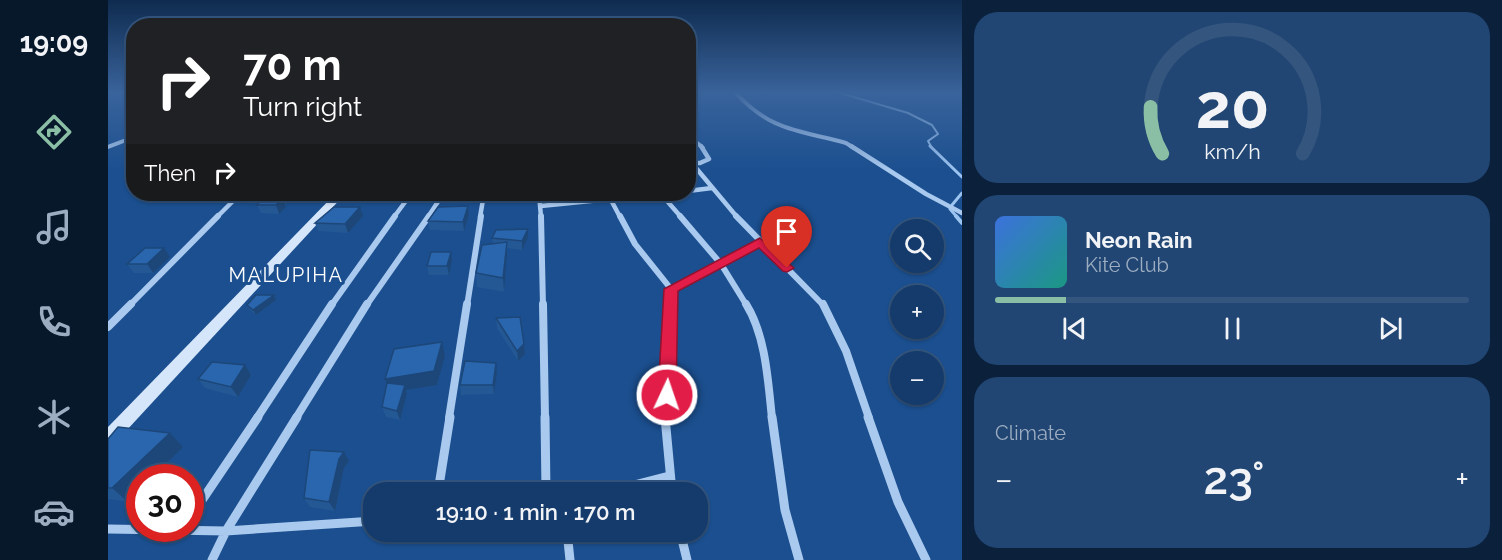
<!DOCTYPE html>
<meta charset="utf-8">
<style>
:root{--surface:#143b6b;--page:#214673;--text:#f1f3f6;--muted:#9dadc1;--line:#33557e;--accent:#8abfa5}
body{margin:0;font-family:Raleway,sans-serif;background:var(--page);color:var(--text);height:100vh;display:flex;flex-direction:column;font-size:22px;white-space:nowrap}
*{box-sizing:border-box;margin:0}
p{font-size:20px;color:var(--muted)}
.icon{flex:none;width:33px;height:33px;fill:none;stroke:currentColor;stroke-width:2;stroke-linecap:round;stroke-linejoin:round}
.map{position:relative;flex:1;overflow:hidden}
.details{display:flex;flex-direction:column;gap:12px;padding:12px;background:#0b203b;width:540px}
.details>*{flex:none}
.guide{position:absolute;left:18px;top:18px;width:570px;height:183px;border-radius:24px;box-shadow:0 2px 4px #0004,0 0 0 2px var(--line);background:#202124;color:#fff;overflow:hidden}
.tools{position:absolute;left:782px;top:219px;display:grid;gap:12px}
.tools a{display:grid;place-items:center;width:54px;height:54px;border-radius:50%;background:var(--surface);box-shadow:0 2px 4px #0004,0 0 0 2px var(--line);font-size:30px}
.speed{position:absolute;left:18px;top:464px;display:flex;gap:12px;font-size:30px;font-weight:700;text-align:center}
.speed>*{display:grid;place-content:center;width:78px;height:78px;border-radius:50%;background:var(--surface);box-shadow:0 2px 4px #0004,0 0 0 2px var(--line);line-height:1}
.speed .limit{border:9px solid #d22;background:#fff;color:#111}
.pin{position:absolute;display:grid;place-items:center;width:51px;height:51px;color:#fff;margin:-62px -26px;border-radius:50% 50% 50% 0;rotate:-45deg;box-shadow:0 0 6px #0007}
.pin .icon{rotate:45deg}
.me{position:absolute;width:66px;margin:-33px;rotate:3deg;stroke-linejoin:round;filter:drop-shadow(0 0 4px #0008)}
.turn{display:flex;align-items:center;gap:21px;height:126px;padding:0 18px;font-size:27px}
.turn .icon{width:78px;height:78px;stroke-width:2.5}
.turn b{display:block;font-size:42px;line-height:51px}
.then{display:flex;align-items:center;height:57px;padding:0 18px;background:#0003;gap:12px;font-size:22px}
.big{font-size:45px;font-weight:600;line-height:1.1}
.details .widget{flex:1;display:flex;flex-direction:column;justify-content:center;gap:9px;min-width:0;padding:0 21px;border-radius:24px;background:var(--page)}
.details .dial{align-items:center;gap:0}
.dial svg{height:156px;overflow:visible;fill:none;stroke:var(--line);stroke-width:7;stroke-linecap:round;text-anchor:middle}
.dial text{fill:var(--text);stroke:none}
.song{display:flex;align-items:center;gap:18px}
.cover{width:72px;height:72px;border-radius:9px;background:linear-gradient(135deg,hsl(220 70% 55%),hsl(170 70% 35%))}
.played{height:6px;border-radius:3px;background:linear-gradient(90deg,var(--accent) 15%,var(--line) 15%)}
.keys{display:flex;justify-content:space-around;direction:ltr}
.heat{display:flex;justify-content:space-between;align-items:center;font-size:33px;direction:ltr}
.trip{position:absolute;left:255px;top:482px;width:345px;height:60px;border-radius:24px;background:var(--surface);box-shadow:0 2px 4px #0004,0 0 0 2px var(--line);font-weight:600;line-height:60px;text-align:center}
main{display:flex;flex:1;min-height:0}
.dock{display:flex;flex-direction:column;width:108px;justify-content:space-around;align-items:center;background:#08182b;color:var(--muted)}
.dock .icon{width:42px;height:42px}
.dock .current{color:var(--accent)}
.dock b{font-size:27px;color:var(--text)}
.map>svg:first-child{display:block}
</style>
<main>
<nav class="dock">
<b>19:09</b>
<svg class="icon current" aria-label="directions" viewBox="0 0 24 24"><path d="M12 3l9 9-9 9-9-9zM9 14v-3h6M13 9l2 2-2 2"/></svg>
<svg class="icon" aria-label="music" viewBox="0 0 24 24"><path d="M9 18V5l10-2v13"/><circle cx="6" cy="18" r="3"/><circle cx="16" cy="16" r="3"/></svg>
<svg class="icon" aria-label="phone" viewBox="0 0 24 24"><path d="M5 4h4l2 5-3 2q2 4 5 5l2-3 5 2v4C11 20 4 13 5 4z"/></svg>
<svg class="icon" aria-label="climate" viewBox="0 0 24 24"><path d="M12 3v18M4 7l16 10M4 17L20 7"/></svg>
<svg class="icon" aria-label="car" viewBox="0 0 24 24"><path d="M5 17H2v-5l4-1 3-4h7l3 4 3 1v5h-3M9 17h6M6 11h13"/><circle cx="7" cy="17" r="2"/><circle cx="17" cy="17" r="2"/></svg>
</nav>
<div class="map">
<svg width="854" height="560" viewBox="0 0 854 560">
<rect width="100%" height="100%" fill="#1b4f8f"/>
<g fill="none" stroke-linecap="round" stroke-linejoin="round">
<path stroke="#9cc4f0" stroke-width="2" d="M729 92 800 113 824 125 830 134 820 141 824 148"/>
<path stroke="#9cc4f0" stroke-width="3" d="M822 146 854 177
M844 205 854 193
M842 209 849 217"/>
<path stroke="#9cc4f0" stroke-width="4" d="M848 216 854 223"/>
<path stroke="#a9c9ee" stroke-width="4" d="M627 92C662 131 690 130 738 143L746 148
M580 135 595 148
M0 147 26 137"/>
<path stroke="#a9c9ee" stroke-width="4.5" d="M743 146 818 194 854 213
M581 163H592L601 159 593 146
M580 164 588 168 629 217
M580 191 604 188
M431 194 433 217
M553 194 573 217
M503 200 512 217
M433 206 552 194
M109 217 132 194
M286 217 303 194
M320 217 335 194
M372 217 376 194"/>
<path stroke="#a9c9ee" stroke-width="6" d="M433 216 435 306
M512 216 527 244 563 289
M572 216 613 264 639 306
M628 216 716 306
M21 306 110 216
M223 306 287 216
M258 306 321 216
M359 306 373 216
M562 306 563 289 652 242"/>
<path stroke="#a9c9ee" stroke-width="8" d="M435 304 437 418
M638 304C658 336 660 382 664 418
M715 304 738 351 761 418
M0 327 23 304
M149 418 224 304
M188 418 259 304
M341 418 359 304
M557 418 562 304"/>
<path stroke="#a9c9ee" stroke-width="9" d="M437 417 438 492
M557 417 564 492
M664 417 677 510 691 560
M760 417 790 502 818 560
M330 492 342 417
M499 492 561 476
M82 518 150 417
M0 529 118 531 266 521
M459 531 462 560
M572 531 579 560
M104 560 118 531 189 417"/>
<path fill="#d6e6fa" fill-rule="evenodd" d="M227 194H237L6 444 0 447V427Z"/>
</g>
<path fill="#245895" d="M162 194H189L179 204H177L178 207 171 214 153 213 149 205 163 198 161 195Z
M288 194 281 202 270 200 269 196Z
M339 194H368V200L340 199Z
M361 215 356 231 322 230 320 221Z
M255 216 240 233 210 231 207 223Z
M420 229V238L414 250 399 248V255L396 292 369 287 368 273 385 243 384 238Z
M62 257 45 273H26L19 264Z
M344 261 341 275H321L319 266Z
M166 295 168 300 148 315 142 310 139 305Z
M388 318 416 344 417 354 410 361 389 328Z
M337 356 329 385 298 390 299 394 292 420 278 417 274 407 279 383 277 379Z
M137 365 143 375 130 397 97 388 90 379Z
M389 373 386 394 353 395 352 385Z
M62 433 75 447 20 502 0 499V439Z
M241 461 236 468 227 511 202 507 196 498Z"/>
<path fill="#1d4779" d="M177 194H189L179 204 176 195Z
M283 194H288L281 202 280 197Z
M175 198 178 207 171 214 168 205Z
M360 206 361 215 356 231 355 222Z
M252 207 255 216 240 233 237 224Z
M420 229V238L414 250V241Z
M399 242V255L396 292 395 278Z
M56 248 62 257 45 273 39 264Z
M343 252 344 261 341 275 339 266Z
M166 295 168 300 148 315 145 310Z
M334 342 337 356 329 385 298 390 299 394 292 420 277 379Z
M416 344 417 354 410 361 409 351Z
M388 363 389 373 386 394 385 385Z
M137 365 143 375 130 397 123 387Z
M62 433 75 447 45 477H32V490L20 502 4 488Z
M236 452 241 461 236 468 227 511 221 502 231 459Z"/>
<path fill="#2a66ad" stroke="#1d4779" stroke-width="1.5" d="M162 194H177L176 195H161Z
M270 194H283L280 197 269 196Z
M156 197 175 198 168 205H149Z
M360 206 355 222 320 221 330 207Z
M226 207H252L237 224 207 223Z
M420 229 414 241 384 238 388 230Z
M399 242 395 278 368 273 374 245Z
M37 248H56L39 264H19Z
M323 252H343L339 266H319Z
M148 295H166L145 310 139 305Z
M412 317 416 344 409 351 388 318Z
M334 342 326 371 277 379 286 349Z
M357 361 388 363 385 385H352Z
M104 362 137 365 123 387 90 379Z
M279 383 297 385 289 411 274 407Z
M10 427 62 433 4 488H0V439Z
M202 450 236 452 231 459 221 502 196 498Z"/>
<linearGradient id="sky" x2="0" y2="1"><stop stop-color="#0f2b4f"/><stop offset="0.54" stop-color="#39639b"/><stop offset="1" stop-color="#39639b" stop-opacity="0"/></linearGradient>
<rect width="854" height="171" fill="url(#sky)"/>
<path fill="#e11d48" stroke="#92132f" stroke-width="1.5" d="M652 238 686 268 679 272 675 271 651 248 570 291 568 395 565 400 559 402 553 400 550 395 556 289Z"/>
<g text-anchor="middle" stroke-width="6" stroke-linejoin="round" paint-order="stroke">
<g font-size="20" letter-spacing="1.5" fill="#fff" stroke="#1b4f8f">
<text x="178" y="282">MALUPIHA</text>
</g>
</g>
</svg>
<div class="tools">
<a><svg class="icon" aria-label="search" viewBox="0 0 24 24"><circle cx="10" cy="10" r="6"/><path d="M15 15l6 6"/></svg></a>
<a>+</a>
<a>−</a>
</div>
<div class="speed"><div class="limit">30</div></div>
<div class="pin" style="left:679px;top:268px;background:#d93025"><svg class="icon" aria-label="arrive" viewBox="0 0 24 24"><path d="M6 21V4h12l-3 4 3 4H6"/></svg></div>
<svg class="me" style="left:559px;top:395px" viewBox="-20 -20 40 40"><circle r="17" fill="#e11d48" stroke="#fff" stroke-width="3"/><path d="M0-11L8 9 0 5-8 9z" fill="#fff"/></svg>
<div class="trip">19:10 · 1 min · 170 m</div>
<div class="guide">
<div class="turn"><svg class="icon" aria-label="right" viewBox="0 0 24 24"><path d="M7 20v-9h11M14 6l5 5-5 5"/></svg><div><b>70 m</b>Turn right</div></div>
<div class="then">Then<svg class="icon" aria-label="right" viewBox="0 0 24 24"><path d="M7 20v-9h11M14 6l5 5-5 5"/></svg></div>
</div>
</div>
<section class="details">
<div class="widget dial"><svg viewBox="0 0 100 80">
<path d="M14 69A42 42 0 1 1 86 69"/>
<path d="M14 69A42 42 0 0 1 8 45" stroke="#8abfa5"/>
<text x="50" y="56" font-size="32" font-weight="700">20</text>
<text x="50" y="72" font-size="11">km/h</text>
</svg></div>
<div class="widget">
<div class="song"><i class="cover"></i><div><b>Neon Rain</b><p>Kite Club</p></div></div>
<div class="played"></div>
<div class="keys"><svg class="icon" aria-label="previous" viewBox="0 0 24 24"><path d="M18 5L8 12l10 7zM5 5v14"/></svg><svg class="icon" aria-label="pause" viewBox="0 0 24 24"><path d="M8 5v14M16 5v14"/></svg><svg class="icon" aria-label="next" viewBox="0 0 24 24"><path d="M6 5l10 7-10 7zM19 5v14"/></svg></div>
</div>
<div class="widget"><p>Climate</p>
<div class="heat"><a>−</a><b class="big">23°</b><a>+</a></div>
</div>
</section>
</main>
